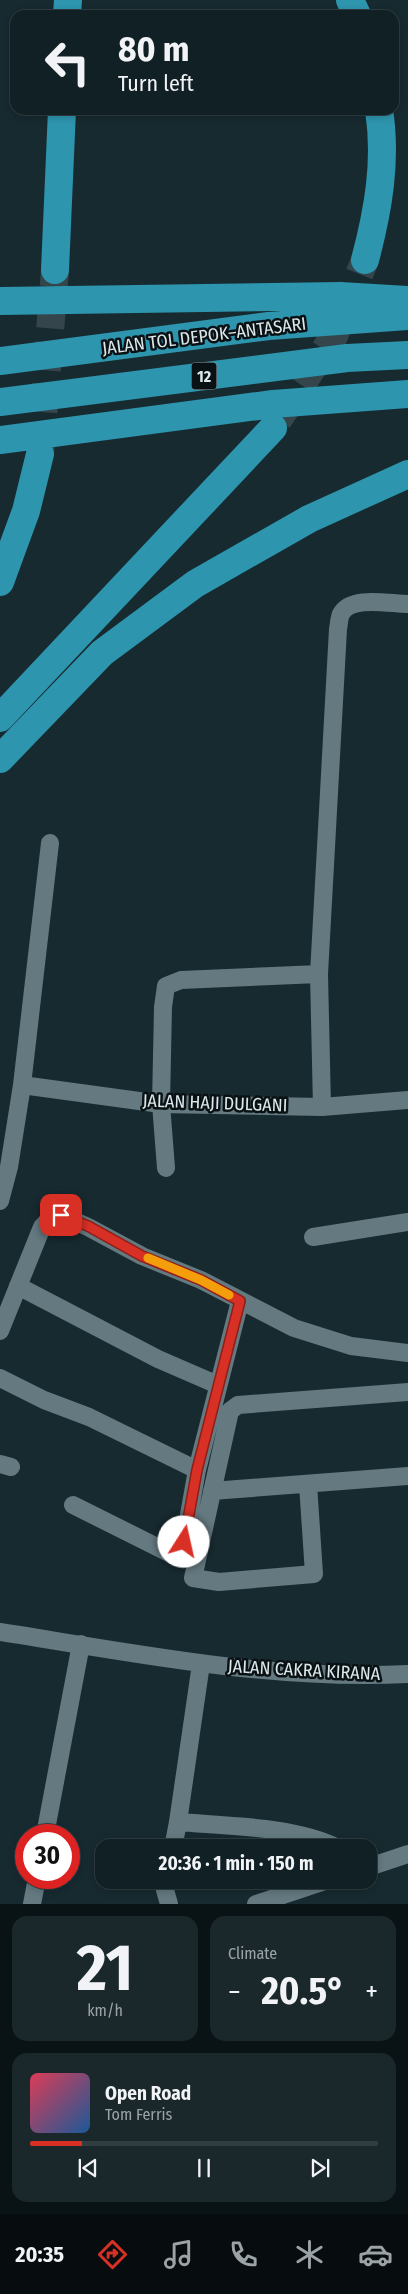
<!DOCTYPE html>
<meta charset="utf-8">
<style>
:root{--surface:#112024;--page:#1a282c;--text:#f1f3f6;--muted:#9ca3a6;--line:#303e41;--accent:#d93025}
body{margin:0;font-family:"Fira Sans Condensed",sans-serif;background:var(--page);color:var(--text);height:100vh;display:flex;flex-direction:column;font-size:19px;white-space:nowrap}
*{box-sizing:border-box;margin:0}
p{font-size:16px;color:var(--muted)}
.icon{flex:none;width:28px;height:28px;fill:none;stroke:currentColor;stroke-width:2;stroke-linecap:round;stroke-linejoin:round}
.map{position:relative;height:1904px;overflow:hidden}
.side{display:flex;flex-direction:column;gap:12px;padding:12px;background:#091214;flex:1}
.side>*{flex:none}
.top-card{position:absolute;left:10px;top:10px;width:389px;height:105px;border-radius:15px;box-shadow:0 2px 8px #0003,0 0 0 1px var(--line);background:#112024;color:var(--text);overflow:hidden}
.speed{position:absolute;left:15px;top:1824px;display:flex;gap:10px;font-size:25px;font-weight:700;text-align:center}
.speed>*{display:grid;place-content:center;width:65px;height:65px;border-radius:50%;background:var(--surface);box-shadow:0 2px 8px #0003,0 0 0 1px var(--line);line-height:1}
.speed .limit{border:8px solid #d22;background:#fff;color:#111}
.pin{position:absolute;display:grid;place-items:center;width:42px;height:42px;color:#fff;margin:-21px;border-radius:10px;box-shadow:0 2px 8px #0006}
.me{position:absolute;width:55px;margin:-28px;rotate:10deg;stroke-linejoin:round;filter:drop-shadow(0 0 4px #0008)}
.turn{display:flex;align-items:center;gap:18px;height:105px;padding:0 25px;font-size:22px}
.turn .icon{width:65px;height:65px;stroke-width:2.5}
.turn b{display:block;font-size:35px;line-height:42px}
.big{font-size:38px;font-weight:700;line-height:1.1}
.side .widget{flex:1;display:flex;flex-direction:column;justify-content:center;gap:8px;min-width:0;padding:0 18px;border-radius:15px;background:var(--page)}
.side .dial{align-items:center;gap:0}
.dial b{font-size:65px;line-height:1}
.song{display:flex;align-items:center;gap:15px}
.cover{width:60px;height:60px;border-radius:8px;background:linear-gradient(135deg,hsl(350 70% 55%),hsl(210 70% 35%))}
.played{height:5px;border-radius:2px;background:linear-gradient(90deg,var(--accent) 15%,var(--line) 15%)}
.keys{display:flex;justify-content:space-around;direction:ltr}
.heat{display:flex;justify-content:space-between;align-items:center;font-size:28px;direction:ltr}
.side .tiles{flex:1;display:grid;gap:12px;grid-template-columns:1fr 1fr}
.widget:last-child{grid-column:span 2}
.trip{position:absolute;left:95px;top:1839px;width:282px;height:50px;border-radius:15px;background:var(--surface);box-shadow:0 2px 8px #0003,0 0 0 1px var(--line);font-weight:700;line-height:50px;text-align:center}
.menu{display:flex;height:80px;justify-content:space-around;align-items:center;background:#070d0e;color:var(--muted)}
.menu .icon{width:35px;height:35px}
.menu .active{color:var(--accent)}
.menu b{font-size:22px;color:var(--text)}
.map>svg:first-child{display:block}
</style>
<div class="map">
<svg width="408" height="1904" viewBox="0 0 408 1904">
<rect width="100%" height="100%" fill="#172a30"/>
<g fill="none" stroke-linecap="round" stroke-linejoin="round">
<path stroke="#34464c" stroke-width="28" stroke-dasharray="28 14" stroke-linecap="butt" d="M278 420 334 336 365 260
M40 454 55 270"/>
<path stroke="#647980" stroke-width="18" d="M22 1085 161 1104 322 1107 408 1100
M322 1107 319 974 338 629C339 625 339 618 341 614 351 595 390 604 408 604
M166 1168 161 1104 163 1007 166 986 181 980 319 974
M0 1201 9 1167 22 1085 50 843
M313 1237 408 1222
M18 1286 158 1359 218 1385
M0 1331 42 1227 52 1216 61 1215 88 1227 142 1256 201 1280 294 1328 351 1346 408 1353
M0 1378 44 1400 89 1417 197 1470
M0 1464 11 1467
M308 1484 314 1574 219 1582 193 1578 230 1411 238 1405 408 1392
M212 1491 408 1476
M73 1505 181 1559 197 1470 240 1301
M0 1632C135 1653 271 1681 408 1674
M178 1822C226 1826 295 1826 338 1848
M45 1835 81 1644
M173 1848 178 1822 201 1664
M369 1867 408 1854
M166 1880 165 1890 169 1904
M32 1904 37 1878
M256 1904 328 1880"/>
<path stroke="#2d95ae" stroke-width="28" d="M350 0 357 15
M67 15 68 0
M365 260C378 211 387 161 379 110
M55 270 62 110
M0 301 340 296 408 300
M0 361 269 326 408 316
M0 402 347 358 408 355
M0 440 273 404 408 394
M0 582 26 511 40 454
M0 718 273 428
M0 759 102 653 195 584 309 519 408 474"/>
</g>
<g fill="none" stroke-linecap="round" stroke-linejoin="round">
<g stroke="#8d1f18" stroke-width="12">
<path id="route" d="M61 1215 88 1226 142 1256 201 1280 240 1301 197 1470 184 1542"/>
</g>
<use href="#route" stroke="#d93025" stroke-width="9"/>
<path stroke="#f59e0b" stroke-width="9" d="M148 1258 201 1280 229 1295"/>
</g>
<g text-anchor="middle" stroke-width="5" stroke-linejoin="round" paint-order="stroke">
<rect fill="#091114" stroke="#9ca7aa" stroke-width="1" x="191.5" y="362.5" width="25" height="27" rx="4"/>
<g font-size="16" font-weight="bold" fill="#dbe7ea">
<text x="204" y="382">12</text>
</g>
<g font-size="18" fill="#dbe7ea" stroke="#091114">
<text transform="translate(204 336) rotate(-7)" y="6">JALAN TOL DEPOK–ANTASARI</text>
<text transform="translate(215 1103) rotate(2)" y="6">JALAN HAJI DULGANI</text>
<text transform="translate(304 1670) rotate(3)" y="6">JALAN CAKRA KIRANA</text>
</g>
</g>
</svg>
<div class="speed"><div class="limit">30</div></div>
<div class="pin" style="left:61px;top:1215px;background:#d93025"><svg class="icon" aria-label="arrive" viewBox="0 0 24 24"><path d="M6 21V4h12l-3 4 3 4H6"/></svg></div>
<svg class="me" style="left:184px;top:1542px" viewBox="-20 -20 40 40"><circle r="19" fill="#fff"/><path d="M0-13L10 11 0 6-10 11z" fill="#d93025"/></svg>
<div class="trip">20:36 · 1 min · 150 m</div>
<div class="top-card">
<div class="turn"><svg class="icon" aria-label="left" viewBox="0 0 24 24"><path d="M17 20v-9H6M10 6l-5 5 5 5"/></svg><div><b>80 m</b>Turn left</div></div>
</div>
</div>
<section class="side">
<div class="tiles">
<div class="widget dial"><b>21</b><p>km/h</p></div>
<div class="widget"><p>Climate</p>
<div class="heat"><a>−</a><b class="big">20.5°</b><a>+</a></div>
</div>
<div class="widget">
<div class="song"><i class="cover"></i><div><b>Open Road</b><p>Tom Ferris</p></div></div>
<div class="played"></div>
<div class="keys"><svg class="icon" aria-label="previous" viewBox="0 0 24 24"><path d="M18 5L8 12l10 7zM5 5v14"/></svg><svg class="icon" aria-label="pause" viewBox="0 0 24 24"><path d="M8 5v14M16 5v14"/></svg><svg class="icon" aria-label="next" viewBox="0 0 24 24"><path d="M6 5l10 7-10 7zM19 5v14"/></svg></div>
</div>
</div>
</section>
<nav class="menu">
<b>20:35</b>
<svg class="icon active" aria-label="directions" viewBox="0 0 24 24"><path d="M12 3l9 9-9 9-9-9zM9 14v-3h6M13 9l2 2-2 2"/></svg>
<svg class="icon" aria-label="music" viewBox="0 0 24 24"><path d="M9 18V5l10-2v13"/><circle cx="6" cy="18" r="3"/><circle cx="16" cy="16" r="3"/></svg>
<svg class="icon" aria-label="phone" viewBox="0 0 24 24"><path d="M5 4h4l2 5-3 2q2 4 5 5l2-3 5 2v4C11 20 4 13 5 4z"/></svg>
<svg class="icon" aria-label="climate" viewBox="0 0 24 24"><path d="M12 3v18M4 7l16 10M4 17L20 7"/></svg>
<svg class="icon" aria-label="car" viewBox="0 0 24 24"><path d="M5 17H2v-5l4-1 3-4h7l3 4 3 1v5h-3M9 17h6M6 11h13"/><circle cx="7" cy="17" r="2"/><circle cx="17" cy="17" r="2"/></svg>
</nav>
